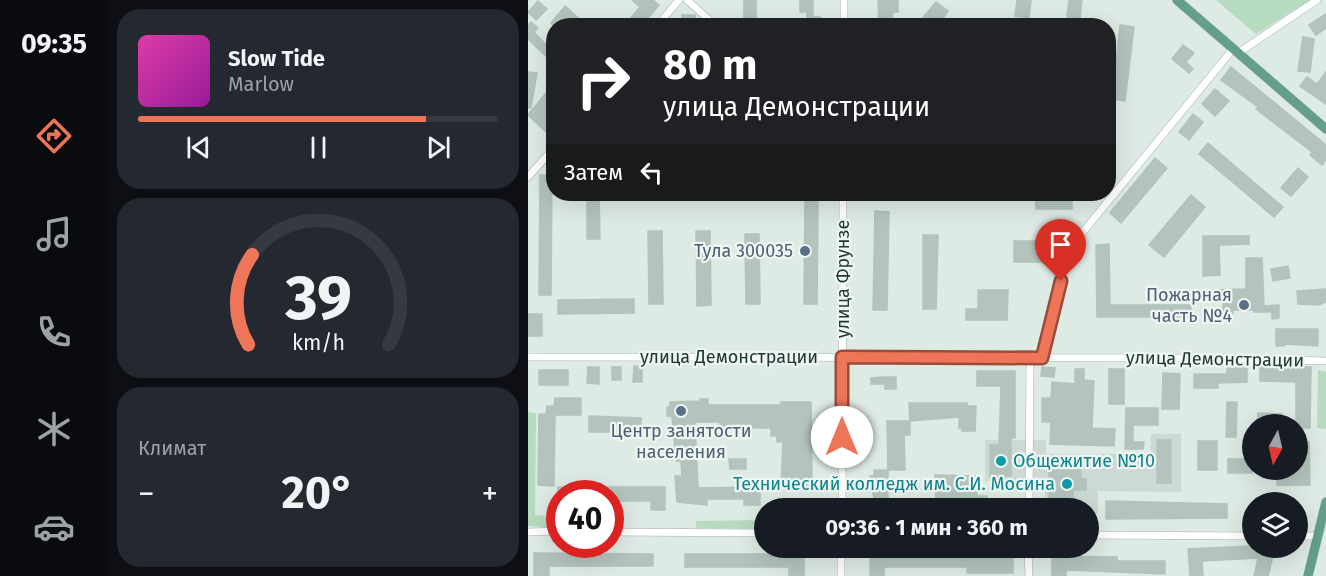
<!DOCTYPE html>
<html lang="ru">
<meta charset="utf-8">
<style>
:root{--surface:#171b24;--page:#242831;--text:#f1f3f6;--muted:#9ea1a6;--line:#363941;--accent:#ee7558}
body{margin:0;font-family:"Fira Sans",sans-serif;background:var(--page);color:var(--text);height:100vh;display:flex;flex-direction:column;font-size:22px;white-space:nowrap}
*{box-sizing:border-box;margin:0}
p{font-size:20px;color:var(--muted)}
.icon{flex:none;width:33px;height:33px;fill:none;stroke:currentColor;stroke-width:2;stroke-linecap:round;stroke-linejoin:round}
.map{position:relative;flex:1;overflow:hidden}
.side{display:flex;flex-direction:column;gap:9px;padding:9px;background:#0d0f14;width:420px}
.side>*{flex:none}
.guide{position:absolute;left:18px;top:18px;width:570px;height:183px;border-radius:24px;box-shadow:0 6px 24px #0002;background:#202124;color:#fff;overflow:hidden}
.needle{width:39px;rotate:188deg}
.fabs{position:absolute;left:714px;top:414px;display:grid;gap:12px}
.fabs a{display:grid;place-items:center;width:66px;height:66px;border-radius:50%;background:var(--surface);box-shadow:0 6px 24px #0002;font-size:30px}
.speed{position:absolute;left:18px;top:480px;display:flex;gap:12px;font-size:30px;font-weight:700;text-align:center}
.speed>*{display:grid;place-content:center;width:78px;height:78px;border-radius:50%;background:var(--surface);box-shadow:0 6px 24px #0002;line-height:1}
.speed .limit{border:9px solid #d22;background:#fff;color:#111}
.pin{position:absolute;display:grid;place-items:center;width:51px;height:51px;color:#fff;margin:-62px -26px;border-radius:50% 50% 50% 0;rotate:-45deg;box-shadow:0 0 6px #0007}
.pin .icon{rotate:45deg}
.me{position:absolute;width:66px;margin:-33px;rotate:0deg;stroke-linejoin:round;filter:drop-shadow(0 0 4px #0008)}
.turn{display:flex;align-items:center;gap:21px;height:126px;padding:0 18px;font-size:27px}
.turn .icon{width:78px;height:78px;stroke-width:2.5}
.turn b{display:block;font-size:42px;line-height:51px}
.then{display:flex;align-items:center;height:57px;padding:0 18px;background:#0003;gap:12px;font-size:22px}
.big{font-size:45px;font-weight:700;line-height:1.1}
.side .tile{flex:1;display:flex;flex-direction:column;justify-content:center;gap:9px;min-width:0;padding:0 21px;border-radius:24px;background:var(--page)}
.side .dial{align-items:center;gap:0}
.dial svg{height:156px;overflow:visible;fill:none;stroke:var(--line);stroke-width:7;stroke-linecap:round;text-anchor:middle}
.dial text{fill:var(--text);stroke:none}
.song{display:flex;align-items:center;gap:18px}
.cover{width:72px;height:72px;border-radius:9px;background:linear-gradient(135deg,hsl(320 70% 55%),hsl(300 70% 35%))}
.played{height:6px;border-radius:3px;background:linear-gradient(90deg,var(--accent) 80%,var(--line) 80%)}
.keys{display:flex;justify-content:space-around;direction:ltr}
.heat{display:flex;justify-content:space-between;align-items:center;font-size:33px;direction:ltr}
.trip{position:absolute;left:226px;top:498px;width:345px;height:60px;border-radius:30px;background:var(--surface);box-shadow:0 6px 24px #0002;font-weight:700;line-height:60px;text-align:center}
main{display:flex;flex:1;min-height:0}
.menu{display:flex;flex-direction:column;width:108px;justify-content:space-around;align-items:center;background:#090b0e;color:var(--muted)}
.menu .icon{width:42px;height:42px}
.menu .active{color:var(--accent)}
.menu b{font-size:27px;color:var(--text)}
.map>svg:first-child{display:block}
</style>
<main>
<nav class="menu">
<b>09:35</b>
<svg class="icon active" aria-label="directions" viewBox="0 0 24 24"><path d="M12 3l9 9-9 9-9-9zM9 14v-3h6M13 9l2 2-2 2"/></svg>
<svg class="icon" aria-label="music" viewBox="0 0 24 24"><path d="M9 18V5l10-2v13"/><circle cx="6" cy="18" r="3"/><circle cx="16" cy="16" r="3"/></svg>
<svg class="icon" aria-label="phone" viewBox="0 0 24 24"><path d="M5 4h4l2 5-3 2q2 4 5 5l2-3 5 2v4C11 20 4 13 5 4z"/></svg>
<svg class="icon" aria-label="climate" viewBox="0 0 24 24"><path d="M12 3v18M4 7l16 10M4 17L20 7"/></svg>
<svg class="icon" aria-label="car" viewBox="0 0 24 24"><path d="M5 17H2v-5l4-1 3-4h7l3 4 3 1v5h-3M9 17h6M6 11h13"/><circle cx="7" cy="17" r="2"/><circle cx="17" cy="17" r="2"/></svg>
</nav>
<section class="side">
<div class="tile">
<div class="song"><i class="cover"></i><div><b>Slow Tide</b><p>Marlow</p></div></div>
<div class="played"></div>
<div class="keys"><svg class="icon" aria-label="previous" viewBox="0 0 24 24"><path d="M18 5L8 12l10 7zM5 5v14"/></svg><svg class="icon" aria-label="pause" viewBox="0 0 24 24"><path d="M8 5v14M16 5v14"/></svg><svg class="icon" aria-label="next" viewBox="0 0 24 24"><path d="M6 5l10 7-10 7zM19 5v14"/></svg></div>
</div>
<div class="tile dial"><svg viewBox="0 0 100 80">
<path d="M14 69A42 42 0 1 1 86 69"/>
<path d="M14 69A42 42 0 0 1 16 23" stroke="#ee7558"/>
<text x="50" y="56" font-size="32" font-weight="700">39</text>
<text x="50" y="72" font-size="11">km/h</text>
</svg></div>
<div class="tile"><p>Климат</p>
<div class="heat"><a>−</a><b class="big">20°</b><a>+</a></div>
</div>
</section>
<div class="map">
<svg width="798" height="576" viewBox="0 0 798 576">
<rect width="100%" height="100%" fill="#deeae4"/>
<path fill="#cdd9d3" d="M623 434H653V492L570 491V514H561V508H517V481H457V440H518V454H622Z"/>
<path fill="#b7dbbf" d="M688 0H782L728 34Z
M790 370 798 372V429L789 428Z
M0 412 8 413 7 515 19 516V527L0 526Z
M237 520V529L168 528V521Z"/>
<path fill="#b4c4bd" stroke="#b1c3bb" stroke-width="1.5" d="M104 0H125L131 5 113 26H96L112 7Z
M216 0H228V26H216Z
M272 0H285V17H292V26H279V12H272Z
M350 0H370V12H365L364 26H351Z
M489 0H503L501 18 487 16Z
M541 0H554L551 26H538Z
M10 1 19 9 8 20 0 12Z
M408 2 420 11 410 26H388Z
M37 6 46 14 59 26H26L23 23Z
M798 14V28L788 35 781 25Z
M154 15H167L168 26H154Z
M3 22 10 28 6 32 26 53V64L0 39V25Z
M592 25 606 27 597 101 584 99Z
M775 37 786 39 782 72 770 71Z
M655 45 666 53 658 62 665 69 661 73 644 59Z
M703 67 798 145V159L794 165 782 155 784 152 728 109 730 107 693 80Z
M0 72 9 73 3 108H0Z
M798 72V104L772 86 779 77 789 84Z
M22 88 26 91V124L18 132 0 115Z
M687 89 701 101 687 116 674 104Z
M665 114 675 122 661 140 651 132Z
M680 143 755 207 746 217 671 154Z
M627 158 639 168 593 223 582 213Z
M770 168 780 177 763 196 753 188Z
M12 175H24L23 295H11Z
M59 194H71L72 239H59Z
M175 194H198V198L176 199Z
M507 194H544V209H508Z
M663 195 677 207 636 257 621 245Z
M277 201H290L289 304H276Z
M347 211 361 212 359 310H345Z
M120 231H134L135 304H121Z
M168 231H182L183 305 169 306Z
M217 234H231L232 304H218Z
M395 235H410L408 309H395Z
M675 236H721V244L691 245 692 275 675 276Z
M486 241H518V262H486Z
M581 244 582 305H663V317H569L568 245Z
M718 258H734L736 306 751 305V318L744 319V312H726V310H705V313L695 314V300H679V290L718 289Z
M760 266 762 278 745 281 743 269Z
M798 289V302L790 305 770 304 769 291Z
M450 290H480L479 320H438V309H450Z
M106 299V313L30 314V300Z
M0 314H14V336H0Z
M748 329H790V346L756 344V346H748Z
M106 366H114V382H105Z
M732 366 783 367 782 428H770L768 424V382L732 381Z
M60 367H71V384L59 383Z
M84 367H93V380H84Z
M514 367 527 368 526 377 513 376Z
M699 368H719V382L690 383V388H666V374H699Z
M547 369H556V380L566 381 564 428 587 429 586 446 522 444 523 422H514V398H523L524 382 547 384Z
M581 369H596V404H581Z
M11 370H40V385H11Z
M449 371H487V438H483V476L462 477V445H471L473 386H449Z
M635 373 652 374 651 409H634Z
M357 377H368V389H357V384H343V378Z
M27 398H53V415H27L26 486 10 485 11 414H18L19 406H26Z
M172 399H180V405H253V402H283L284 488H253L255 442H249V436H243V428H192V422H167L170 488 232 487V505H216V499H179V505L149 502 147 476H154L153 461H148L144 416H139V407H142V402L172 401Z
M699 402H709L708 437H698Z
M381 403H439V406H448L447 431H434V428H431V417L382 421Z
M598 408H630V425H605V442H616L615 449H597Z
M730 413 754 414 753 424H729Z
M61 416 113 418V436H106V432H61Z
M359 421H382V435H376L377 470H360Z
M629 440H643V483H629Z
M670 441H689V470H670Z
M770 442H781L782 485H749V470H770Z
M201 459H218V469H202Z
M521 459H553V479H558V490H545V506H521Z
M700 459H724V473H700Z
M346 470H360V508H342V499H346L342 476H346Z
M407 475 448 476 449 496H459V502H449V508H408Z
M30 487H137V510H123V501H82V494H30Z
M578 501 699 504V518L578 519Z
M724 546 741 548 746 552 740 576H726L730 558 674 561 675 576H662L660 549Z
M439 548 485 549V573H439V567H356V576H342V555H439Z
M6 553 125 554V566H21V576H6Z
M157 554H276V576H261V567H157Z
M524 556 589 557V561H637V574L538 570V576H524Z"/>
<g fill="none" stroke-linecap="round" stroke-linejoin="round">
<g stroke="#a1b1ab" stroke-width="8">
<path id="minor" d="M159 0 188 26
M129 26 151 0
M316 26V0
M710 53 789 0
M0 177 26 148
M0 357 694 358 798 361
M515 358 541 249 705 49
M314 508 315 194
M501 508 502 358
M0 532 32 531
M82 532 237 533
M561 535 724 536
M770 536H789
M500 548 501 576
M313 576V548"/>
</g>
<g stroke="#bcc4c1" stroke-width="10">
<path id="major" d="M649 0 798 129
M780 576 798 502"/>
</g>
<use href="#minor" stroke="#fff" stroke-width="7"/>
<use href="#major" stroke="#649e8c" stroke-width="9"/>
</g>
<g fill="none" stroke-linecap="round" stroke-linejoin="round">
<g stroke="#9b4c39" stroke-width="15">
<path id="route" d="M314 437V357L514 358 533 281"/>
</g>
<use href="#route" stroke="#ee7558" stroke-width="10"/>
</g>
<g fill="#5c6f8a" stroke="#eff6f2" stroke-width="2">
<circle cx="277" cy="251" r="6"/>
<circle cx="716" cy="305" r="6"/>
<circle cx="153" cy="411" r="6"/>
</g>
<g fill="#0f9aa8" stroke="#eff6f2" stroke-width="2">
<circle cx="473" cy="461" r="6"/>
<circle cx="539" cy="484" r="6"/>
</g>
<g text-anchor="middle" stroke-width="4.5" stroke-linejoin="round" paint-order="stroke">
<g font-size="18" fill="#4e5e75" stroke="#eff6f2" text-anchor="end">
<text x="265" y="257">Тула 300035</text>
<text x="704" y="301">Пожарная<tspan x="704" dy="21">часть №4</tspan></text>
<text x="153" y="437" text-anchor="middle">Центр занятости<tspan x="153" dy="21">населения</tspan></text>
</g>
<g font-size="18" fill="#203931" stroke="#eff6f2">
<text transform="translate(315 279) rotate(-90)" y="6">улица Фрунзе</text>
<text x="201" y="363">улица Демонстрации</text>
<text transform="translate(687 359) rotate(1)" y="6">улица Демонстрации</text>
</g>
<g font-size="18" fill="#0d838f" stroke="#eff6f2" text-anchor="start">
<text x="485" y="467">Общежитие №10</text>
<text x="527" y="490" text-anchor="end">Технический колледж им. С.И. Мосина</text>
</g>
</g>
</svg>
<div class="fabs">
<a><svg class="needle" viewBox="-14 -14 28 28"><path d="M0-13l5 13h-10z" fill="#e53935"/><path d="M0 13l5-13h-10z" fill="#9ea1a6"/></svg></a>
<a><svg class="icon" aria-label="layers" viewBox="0 0 24 24"><path d="M12 4l9 5-9 5-9-5zM3 14l9 5 9-5"/></svg></a>
</div>
<div class="speed"><div class="limit">40</div></div>
<div class="pin" style="left:533px;top:281px;background:#d93025"><svg class="icon" aria-label="arrive" viewBox="0 0 24 24"><path d="M6 21V4h12l-3 4 3 4H6"/></svg></div>
<svg class="me" style="left:314px;top:437px" viewBox="-20 -20 40 40"><circle r="19" fill="#fff"/><path d="M0-13L10 11 0 6-10 11z" fill="#ee7558"/></svg>
<div class="trip">09:36 · 1 мин · 360 m</div>
<div class="guide">
<div class="turn"><svg class="icon" aria-label="right" viewBox="0 0 24 24"><path d="M7 20v-9h11M14 6l5 5-5 5"/></svg><div><b>80 m</b>улица Демонстрации</div></div>
<div class="then">Затем<svg class="icon" aria-label="left" viewBox="0 0 24 24"><path d="M17 20v-9H6M10 6l-5 5 5 5"/></svg></div>
</div>
</div>
</main>
